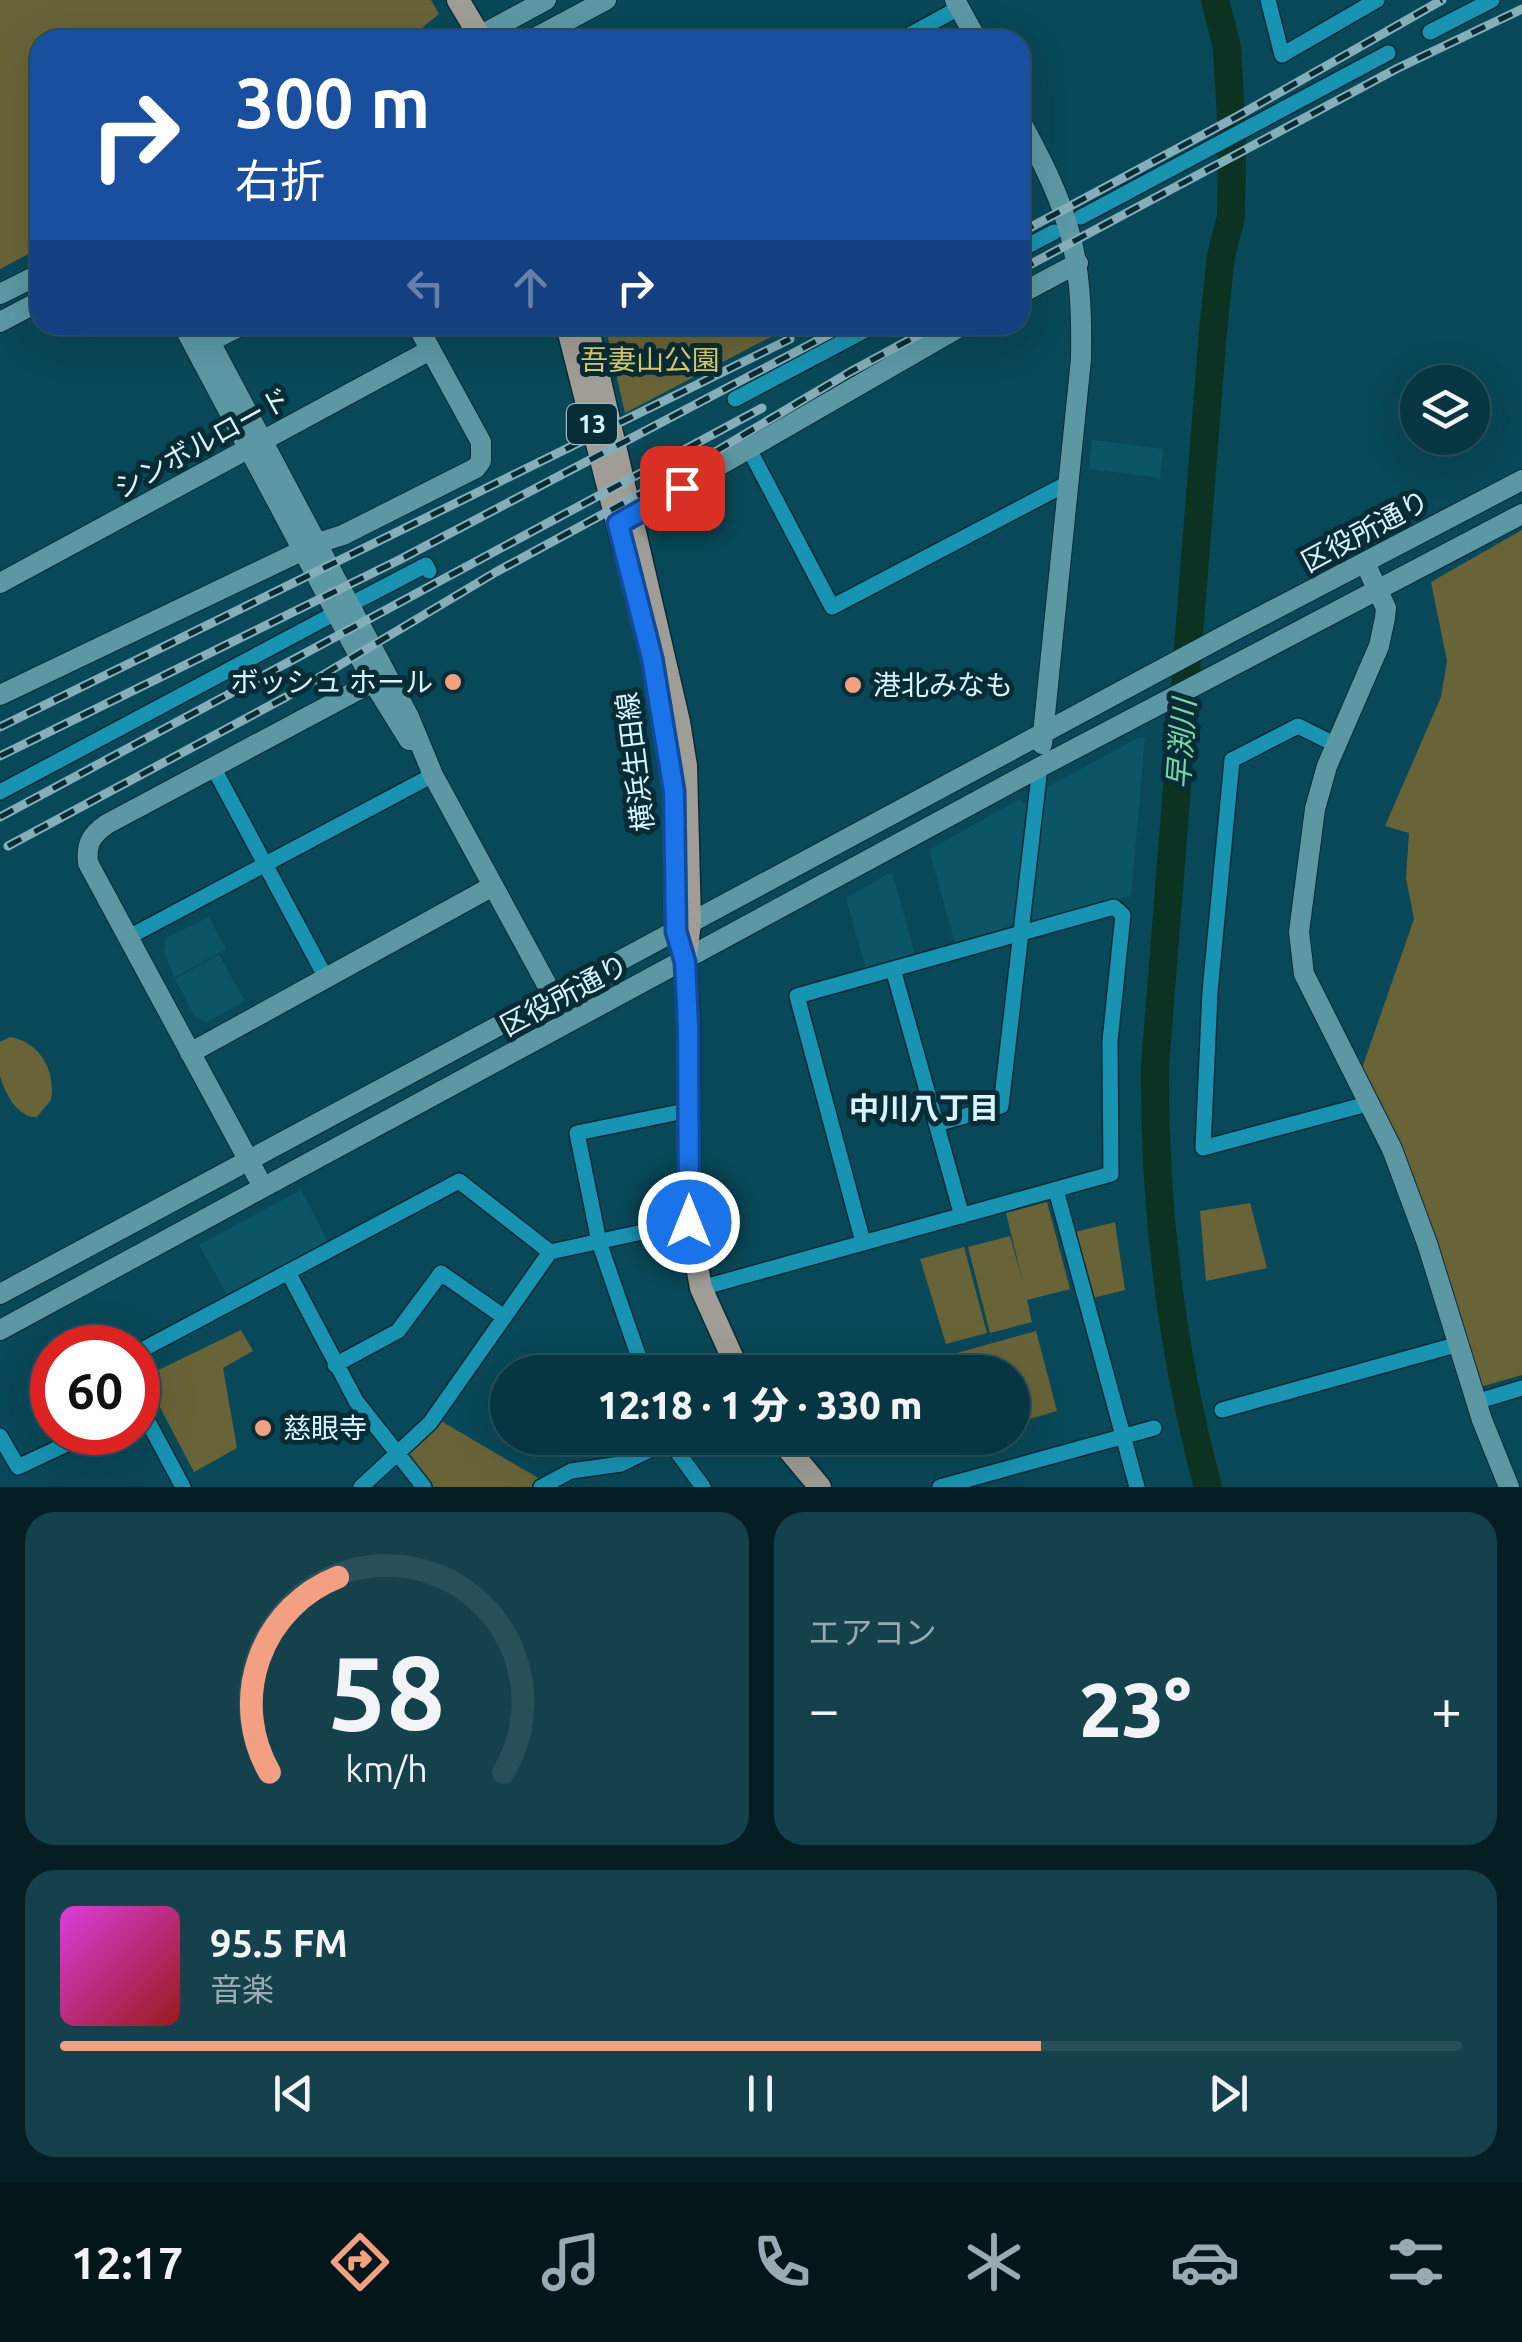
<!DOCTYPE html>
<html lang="ja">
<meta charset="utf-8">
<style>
:root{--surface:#073642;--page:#15414d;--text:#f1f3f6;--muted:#98abb2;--line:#28505b;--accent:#f2a081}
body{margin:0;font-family:Ubuntu,"Noto Sans JP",sans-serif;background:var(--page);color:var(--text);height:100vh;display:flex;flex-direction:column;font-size:38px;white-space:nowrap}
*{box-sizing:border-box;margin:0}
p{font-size:32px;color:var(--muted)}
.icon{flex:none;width:55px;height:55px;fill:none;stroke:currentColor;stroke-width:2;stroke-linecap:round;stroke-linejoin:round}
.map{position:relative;height:1487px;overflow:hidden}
.sheet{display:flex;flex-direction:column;gap:25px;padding:25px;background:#041e24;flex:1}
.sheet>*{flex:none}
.banner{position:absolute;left:30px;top:30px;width:1000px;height:305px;border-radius:30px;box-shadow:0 10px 40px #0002,0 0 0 2px var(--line);background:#1a4fa0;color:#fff;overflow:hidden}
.fabs{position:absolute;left:1400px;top:365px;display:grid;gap:20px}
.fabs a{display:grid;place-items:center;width:90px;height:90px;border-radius:50%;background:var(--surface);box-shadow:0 10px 40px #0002,0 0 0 2px var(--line);font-size:50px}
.speed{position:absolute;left:30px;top:1325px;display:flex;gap:20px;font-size:50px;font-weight:700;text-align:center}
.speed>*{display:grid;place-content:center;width:130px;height:130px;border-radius:50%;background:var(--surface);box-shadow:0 10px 40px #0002,0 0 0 2px var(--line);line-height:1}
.speed .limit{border:15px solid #d22;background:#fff;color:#111}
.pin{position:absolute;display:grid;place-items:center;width:85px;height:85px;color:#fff;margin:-42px;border-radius:20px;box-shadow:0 5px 15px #0006}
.me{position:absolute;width:110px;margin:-55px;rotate:0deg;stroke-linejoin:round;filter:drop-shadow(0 0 8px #0008)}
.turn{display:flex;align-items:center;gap:35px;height:210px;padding:0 40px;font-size:45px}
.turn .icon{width:130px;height:130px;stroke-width:2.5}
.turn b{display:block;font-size:70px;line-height:85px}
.lanes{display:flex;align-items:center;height:95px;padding:0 40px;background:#0003;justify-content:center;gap:50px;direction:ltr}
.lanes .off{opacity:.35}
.big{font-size:75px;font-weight:800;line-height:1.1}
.sheet .tile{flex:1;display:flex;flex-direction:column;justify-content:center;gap:15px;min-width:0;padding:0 35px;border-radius:30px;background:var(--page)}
.sheet .dial{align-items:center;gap:0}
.dial svg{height:260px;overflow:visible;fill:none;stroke:var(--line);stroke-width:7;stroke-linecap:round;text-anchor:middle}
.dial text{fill:var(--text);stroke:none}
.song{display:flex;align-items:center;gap:30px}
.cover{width:120px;height:120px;border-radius:15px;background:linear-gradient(135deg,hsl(300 70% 55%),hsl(0 70% 35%))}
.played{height:10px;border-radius:5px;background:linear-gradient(90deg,var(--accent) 70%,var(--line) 70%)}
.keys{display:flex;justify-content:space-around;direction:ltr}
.heat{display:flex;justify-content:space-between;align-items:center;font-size:55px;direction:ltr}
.sheet .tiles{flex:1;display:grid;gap:25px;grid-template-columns:1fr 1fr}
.tile:last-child{grid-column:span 2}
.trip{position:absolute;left:490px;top:1355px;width:540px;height:100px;border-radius:50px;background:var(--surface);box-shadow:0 10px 40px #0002,0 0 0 2px var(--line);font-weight:800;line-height:100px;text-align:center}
.menu{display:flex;height:160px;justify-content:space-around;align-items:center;background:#03161a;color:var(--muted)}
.menu .icon{width:70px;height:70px}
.menu .active{color:var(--accent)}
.menu b{font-size:45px;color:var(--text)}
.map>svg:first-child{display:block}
</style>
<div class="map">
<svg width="1522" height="1487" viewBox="0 0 1522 1487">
<rect width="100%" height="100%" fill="#094858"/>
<path fill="#0c5566" d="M1092 440 1163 449 1160 478 1089 469Z
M1138 738H1145L1131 896 1034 921 1028 917 1042 790Z
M1020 799 1028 805 1014 922 1009 928 955 943 929 850Z
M892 872 915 955 866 969 846 898Z
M209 917 226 949 175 977 164 953 166 938Z
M219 955 245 1001 207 1022 196 1018 175 979Z
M301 1190 328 1241 227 1294 199 1245Z"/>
<path fill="#696338" d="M0 0H431L439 14 407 40H40V248L0 269Z
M605 325H794L625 413Z
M1522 530V1375L1480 1387 1361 1071 1414 919 1406 878 1409 833 1385 826 1441 697 1447 661 1431 582Z
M10 1037C40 1042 56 1071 51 1100L37 1117C18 1118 5 1094 0 1076 0 1066 0 1052 0 1042Z
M1047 1202 1070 1289 1027 1300 1032 1322 990 1333 968 1247 1010 1236 1023 1283 1006 1213Z
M1250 1203 1267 1268 1206 1281 1200 1211Z
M1115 1222 1125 1290 1093 1298 1075 1232Z
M964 1247 987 1333 946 1344 920 1259Z
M241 1330 253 1351 223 1368 237 1448 194 1472 144 1377Z
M1036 1331 1057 1411 1013 1424 1012 1372H935L932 1360Z
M441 1421 540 1479 533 1487H431L404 1455Z"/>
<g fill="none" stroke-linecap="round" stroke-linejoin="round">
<path stroke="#0c3322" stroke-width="28" d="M1208 1487C1171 1349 1154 1209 1155 1066L1213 331 1221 256 1231 217 1232 137 1227 47 1215 0"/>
<g stroke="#082c36" stroke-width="18">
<path id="street" d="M1268 0 1282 55 1377 0
M1430 32 1492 0
M900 40 959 8
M1081 217 1388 53
M1020 250 1054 232
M735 399 875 325
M749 449 832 607 1068 483
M359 600 426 565 429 571
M1336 745 1298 726 1232 760 1210 992 1203 1148 1371 1103
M213 767 325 976
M0 792 328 617
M127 938 433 775
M893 969 962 1216
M936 1124 1001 1106 1040 767
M1056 1190 1137 1487
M288 1272 356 1401 424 1487
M701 1288 1111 1174 1110 1041 1123 915 1114 907 797 996 863 1242
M138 1352 459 1181 550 1252
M335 1365 398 1331 441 1273 504 1317
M644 1372 599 1242 577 1133 690 1110
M1476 1402 1522 1388
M138 1403 183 1487
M1222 1410 1459 1344
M0 1436 18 1467 92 1432
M667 1438 703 1487
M361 1487 430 1423 550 1252 689 1222
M541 1487 571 1471 621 1464 674 1438
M940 1487 1154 1428"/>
</g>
<g stroke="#082c36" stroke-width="22">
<path id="secondary" d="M955 0 977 40
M472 40 546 0
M531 40 606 0
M1020 120C1070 212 1083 253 1081 359L1042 744
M0 294 40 274
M1020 294 1078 263
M0 322 40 301
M183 325 373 682 409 740
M201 325 409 717 433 775 553 996
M199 347 242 325
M618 524 963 325
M1365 563 1386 608 1385 618 1379 646 1327 766 1315 809 1299 932 1304 974 1392 1149 1427 1243 1482 1420 1509 1487
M0 583 430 350
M0 695 318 543 343 535 476 468 481 461V442L417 325
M190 1053 493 886
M263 1187 88 863C86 844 91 835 107 824L386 675
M0 1294 1233 631 1522 480
M0 1330 1040 767 1522 514"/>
</g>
<g stroke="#082c36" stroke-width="25">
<path id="primary" d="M458 0 482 40
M567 325 624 550
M587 325 679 722 686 766 690 923 685 962 689 1026V1222L701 1288 739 1372
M779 1438 820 1487"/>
</g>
<use href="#street" stroke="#1993b2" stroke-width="15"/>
<use href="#secondary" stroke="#5c98a4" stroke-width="20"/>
<use href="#primary" stroke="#9f9d96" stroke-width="22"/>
<g stroke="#84aeba" stroke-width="9">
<path id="rail" d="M1020 233 1238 116 1442 0
M1020 270 1398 68 1522 9
M0 727 790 339
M0 756 399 560 847 325
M0 817 762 408
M8 846 286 697 496 572 681 472 850 372 937 325"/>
</g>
<use href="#rail" stroke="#082c36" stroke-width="5" stroke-dasharray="15" stroke-linecap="butt"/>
</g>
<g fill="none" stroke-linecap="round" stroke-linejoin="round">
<g stroke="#114b97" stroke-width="25">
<path id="route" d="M682 488 618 524 652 658 674 791 676 931 685 962 688 1026 689 1222"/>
</g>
<use href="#route" stroke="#1a73e8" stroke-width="18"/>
</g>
<g fill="#f2a081" stroke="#082c36" stroke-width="4">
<circle cx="453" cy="682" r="10"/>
<circle cx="853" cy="685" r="10"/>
<circle cx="263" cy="1428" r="10"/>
</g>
<g text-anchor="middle" stroke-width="10" stroke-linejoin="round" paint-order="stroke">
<rect fill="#082c36" stroke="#9ab8c2" stroke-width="2.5" x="567" y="404" width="50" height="40" rx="8"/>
<g font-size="25" font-weight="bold" fill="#d8f4fe">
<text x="592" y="433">13</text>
</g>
<g font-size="28" fill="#dacc6b" stroke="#082c36">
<text x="650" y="370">吾妻山公園</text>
</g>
<g font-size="28" fill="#d8f4fe" stroke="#082c36">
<text transform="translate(202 443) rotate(-29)" y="10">シンボルロード</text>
<text transform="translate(1365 531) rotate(-28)" y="10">区役所通り</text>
<text transform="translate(635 762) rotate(-97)" y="10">横浜生田線</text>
<text transform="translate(564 995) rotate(-28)" y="10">区役所通り</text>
</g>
<g font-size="28" fill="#d8f4fe" stroke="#082c36" text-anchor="start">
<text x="433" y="692" text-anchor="end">ボッシュ ホール</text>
<text x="873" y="695">港北みなも</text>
<text x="283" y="1438">慈眼寺</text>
</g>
<g font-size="30" font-style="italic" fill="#73d8a7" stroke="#082c36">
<text transform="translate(1182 744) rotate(-86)" y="10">早渕川</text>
</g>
<g font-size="30" font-weight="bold" fill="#d8f4fe" stroke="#082c36">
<text x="924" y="1119">中川八丁目</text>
</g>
</g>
</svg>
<div class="fabs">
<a><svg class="icon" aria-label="layers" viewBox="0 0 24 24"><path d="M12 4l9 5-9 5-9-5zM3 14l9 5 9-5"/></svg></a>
</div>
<div class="speed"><div class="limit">60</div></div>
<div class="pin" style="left:682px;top:488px;background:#d93025"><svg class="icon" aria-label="arrive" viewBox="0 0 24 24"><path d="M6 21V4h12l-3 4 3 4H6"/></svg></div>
<svg class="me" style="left:689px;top:1222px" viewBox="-20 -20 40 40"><circle r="17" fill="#1a73e8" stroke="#fff" stroke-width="3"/><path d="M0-11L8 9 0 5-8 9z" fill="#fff"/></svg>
<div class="trip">12:18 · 1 分 · 330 m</div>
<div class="banner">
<div class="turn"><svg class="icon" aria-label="right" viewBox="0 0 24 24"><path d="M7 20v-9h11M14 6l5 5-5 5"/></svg><div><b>300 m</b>右折</div></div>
<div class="lanes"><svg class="icon off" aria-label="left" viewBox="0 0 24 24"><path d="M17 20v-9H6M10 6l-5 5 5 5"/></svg><svg class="icon off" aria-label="ahead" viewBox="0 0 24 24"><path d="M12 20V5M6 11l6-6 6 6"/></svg><svg class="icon" aria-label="right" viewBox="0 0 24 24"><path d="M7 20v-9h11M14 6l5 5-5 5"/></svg></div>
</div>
</div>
<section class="sheet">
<div class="tiles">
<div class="tile dial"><svg viewBox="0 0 100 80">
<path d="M14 69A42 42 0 1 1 86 69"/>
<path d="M14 69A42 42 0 0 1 35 9" stroke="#f2a081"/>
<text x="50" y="56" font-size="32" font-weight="700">58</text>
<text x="50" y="72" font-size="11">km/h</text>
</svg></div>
<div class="tile"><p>エアコン</p>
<div class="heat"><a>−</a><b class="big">23°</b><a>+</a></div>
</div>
<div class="tile">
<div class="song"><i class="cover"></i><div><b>95.5 FM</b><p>音楽</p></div></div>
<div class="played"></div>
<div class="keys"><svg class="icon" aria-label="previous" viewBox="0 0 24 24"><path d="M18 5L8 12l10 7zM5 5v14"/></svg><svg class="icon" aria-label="pause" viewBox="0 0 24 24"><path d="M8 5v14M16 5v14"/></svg><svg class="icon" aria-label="next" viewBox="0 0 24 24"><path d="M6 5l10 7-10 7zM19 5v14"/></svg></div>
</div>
</div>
</section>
<nav class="menu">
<b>12:17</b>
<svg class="icon active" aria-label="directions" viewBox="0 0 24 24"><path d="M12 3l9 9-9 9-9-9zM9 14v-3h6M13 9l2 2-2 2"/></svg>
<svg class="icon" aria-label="music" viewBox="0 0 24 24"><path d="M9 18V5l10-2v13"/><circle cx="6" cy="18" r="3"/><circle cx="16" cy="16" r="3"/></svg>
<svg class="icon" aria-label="phone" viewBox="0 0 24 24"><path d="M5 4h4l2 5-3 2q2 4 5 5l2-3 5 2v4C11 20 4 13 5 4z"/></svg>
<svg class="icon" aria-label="climate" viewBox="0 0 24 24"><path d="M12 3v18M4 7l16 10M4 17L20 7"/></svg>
<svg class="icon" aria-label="car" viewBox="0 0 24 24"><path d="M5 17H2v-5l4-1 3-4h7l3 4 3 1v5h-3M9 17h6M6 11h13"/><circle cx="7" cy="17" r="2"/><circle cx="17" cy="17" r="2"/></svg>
<svg class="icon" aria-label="filters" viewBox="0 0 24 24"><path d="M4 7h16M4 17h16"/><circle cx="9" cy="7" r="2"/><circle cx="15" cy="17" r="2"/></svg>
</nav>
